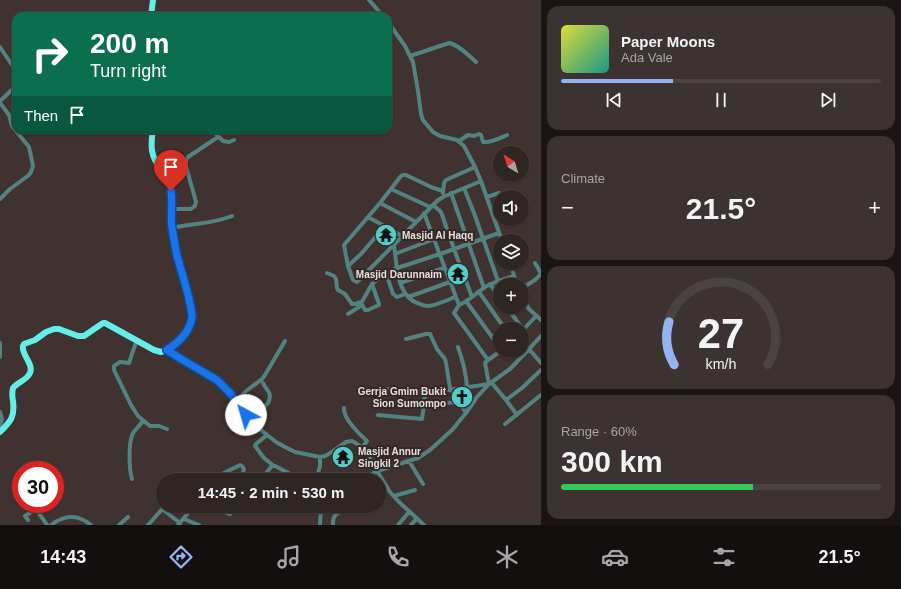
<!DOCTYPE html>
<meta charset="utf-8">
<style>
:root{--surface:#2f2624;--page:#3b3231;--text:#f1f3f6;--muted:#a7a5a6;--line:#4a4341;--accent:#95b2f1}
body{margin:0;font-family:Helvetica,sans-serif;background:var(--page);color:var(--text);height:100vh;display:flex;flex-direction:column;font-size:15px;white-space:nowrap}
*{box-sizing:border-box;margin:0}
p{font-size:13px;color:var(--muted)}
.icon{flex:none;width:22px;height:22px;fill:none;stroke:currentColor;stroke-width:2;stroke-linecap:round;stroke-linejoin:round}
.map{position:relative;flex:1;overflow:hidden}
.sheet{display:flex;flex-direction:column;gap:6px;padding:6px;background:#1a1514;width:360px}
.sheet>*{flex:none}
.guide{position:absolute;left:12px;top:12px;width:380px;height:122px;border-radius:12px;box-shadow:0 1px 3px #0004,0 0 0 1px var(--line);background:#0b6e4f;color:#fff;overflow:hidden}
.needle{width:26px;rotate:322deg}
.fabs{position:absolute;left:493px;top:146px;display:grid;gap:8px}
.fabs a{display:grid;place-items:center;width:36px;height:36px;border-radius:50%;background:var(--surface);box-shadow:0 1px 3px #0004,0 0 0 1px var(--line);font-size:20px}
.speed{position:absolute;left:12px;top:461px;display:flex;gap:8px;font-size:20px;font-weight:700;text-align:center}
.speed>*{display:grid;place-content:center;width:52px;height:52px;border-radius:50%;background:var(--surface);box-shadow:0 1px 3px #0004,0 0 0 1px var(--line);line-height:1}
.speed .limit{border:6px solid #d22;background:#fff;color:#111}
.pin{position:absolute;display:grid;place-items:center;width:34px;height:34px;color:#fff;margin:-41px -17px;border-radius:50% 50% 50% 0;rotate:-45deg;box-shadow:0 0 4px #0007}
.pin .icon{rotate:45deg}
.me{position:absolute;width:44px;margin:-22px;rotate:321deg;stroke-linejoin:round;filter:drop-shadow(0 0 3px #0008)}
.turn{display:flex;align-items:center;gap:14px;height:84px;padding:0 12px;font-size:18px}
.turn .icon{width:52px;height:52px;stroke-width:2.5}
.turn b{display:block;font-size:28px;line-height:34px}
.then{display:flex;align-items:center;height:38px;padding:0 12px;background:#0003;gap:8px;font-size:15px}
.big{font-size:30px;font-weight:700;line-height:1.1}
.sheet .tile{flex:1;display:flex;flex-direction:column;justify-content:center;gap:6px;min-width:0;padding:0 14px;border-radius:12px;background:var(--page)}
.sheet .dial{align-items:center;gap:0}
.dial svg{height:104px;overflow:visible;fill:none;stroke:var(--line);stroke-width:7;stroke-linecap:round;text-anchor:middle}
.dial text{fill:var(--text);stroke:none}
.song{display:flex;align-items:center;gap:12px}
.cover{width:48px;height:48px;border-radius:6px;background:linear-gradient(135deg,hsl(60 70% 55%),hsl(170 70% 35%))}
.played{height:4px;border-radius:2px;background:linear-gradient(90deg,var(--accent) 35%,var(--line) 35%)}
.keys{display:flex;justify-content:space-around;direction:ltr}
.heat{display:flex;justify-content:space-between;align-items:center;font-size:22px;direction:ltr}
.charge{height:6px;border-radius:3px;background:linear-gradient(90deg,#34c759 60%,var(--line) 0)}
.trip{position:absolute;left:156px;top:473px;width:230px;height:40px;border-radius:20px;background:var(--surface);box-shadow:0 1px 3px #0004,0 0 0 1px var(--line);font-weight:700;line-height:40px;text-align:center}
.menu{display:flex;height:64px;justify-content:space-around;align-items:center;background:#130f0e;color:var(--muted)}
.menu .icon{width:28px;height:28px}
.menu .selected{color:var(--accent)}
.menu b{font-size:18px;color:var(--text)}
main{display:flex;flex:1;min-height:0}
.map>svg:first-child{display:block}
</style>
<main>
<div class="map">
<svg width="541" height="525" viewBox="0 0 541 525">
<rect width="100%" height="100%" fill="#3f3230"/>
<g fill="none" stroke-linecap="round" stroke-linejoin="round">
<path stroke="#528381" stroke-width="4" d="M369 0 383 16
M388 22 405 46 413 62 418 91 421 114 423 120 433 132 440 136 457 140 464 146 475 167 481 181 502 241
M0 47 16 71
M410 56 449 43C459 45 468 55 476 62
M0 101 16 86
M0 103 9 115 12 126 29 147 33 166 31 172 29 175 10 189 0 199
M212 130 223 141 229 142 234 140
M459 141 468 135 474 136 479 134 481 135 483 142C491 143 500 138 507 135
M464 188 474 213 498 281
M391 189 430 207
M443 191 431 187 406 175H403L401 176 380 203 344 245 348 266 353 280 357 282 365 274 437 201 443 197 481 181
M443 193 444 183 446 180 475 167
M451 193 484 288
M487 197 499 193
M380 203 416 222
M433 205 439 210 441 212 454 249 472 297
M172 209H191L195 206 196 202 186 166V160L188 157 218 137
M424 213 459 305C469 301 476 293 485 287 494 282 505 279 514 276
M368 217 402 236
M172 228C192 223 213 224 232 216
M394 245C397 265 396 297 420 304 422 305 426 306 429 306 436 305 448 300 455 297
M395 254 434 239
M510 263 517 285
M348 266 361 254 385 226
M327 273 334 276 336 279 337 288 338 290 345 294 352 304H355L361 302
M386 273 393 294 397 297 405 294
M400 283 444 268
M490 284 500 298
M522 288 535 280 541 274 538 268 535 263
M479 292 505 329
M408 297 450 282
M522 297 529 309 541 320
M466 301 500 348
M361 303 365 310H368L379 305V304L372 284
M459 305 454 313 488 360
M507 307 523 330 522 331
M348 314 359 307 372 284 386 273 397 268 440 254 499 233
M523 330 536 316
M406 339 426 334H430L431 336 437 349 445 359 446 363 450 388 466 413
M137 340 133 351 129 363 120 362 114 366V370L131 405 138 416 150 426H159L167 429
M0 343V357
M458 347C463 361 466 373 467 387
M529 349 541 336
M167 350 181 359 217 381 230 393 241 408 261 430 276 442 285 447 295 452 320 457 325 456 332 452 346 442 352 441C365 447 371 460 377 471L418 458 430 450 452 430 466 413 477 397 489 384 510 369 529 349 541 363
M491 382 506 400 522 388 541 370
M506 400 517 415
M236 402 245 392 262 379 265 375 285 341
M458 402 424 405 379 402C379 397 378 390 383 389 398 390 412 392 427 392 448 391 468 387 489 384L485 363 488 360 501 351
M344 408C343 418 359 434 367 441L362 448
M0 412 2 419 0 426
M378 415 422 419 424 405 425 392
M252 421 268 403C273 392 267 392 263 383
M505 424 541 395
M267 435 256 444 255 446 264 458 274 466
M409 461 423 484
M132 479C129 469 128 443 133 433 136 429 140 425 143 421
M212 480 222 474 240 465 242 466 244 469 241 480
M261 480 271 467 273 466H275L302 480
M316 480 320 466V457
M365 480 369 476 377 471 390 492 399 502 424 525
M55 481 62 489 55 495
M394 496 415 490
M43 504 36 509 47 525
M208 506 230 514 234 510 235 506
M162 509 180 523
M184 519 199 525
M28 520 25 516 36 509 33 504
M51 525C64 515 78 514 91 525
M119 525 128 517
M148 525 165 506
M178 525 194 506
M320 525 321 506
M333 525C332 510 344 512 354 506
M398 525 409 512
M411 525 417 518"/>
<path stroke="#64eeea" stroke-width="6" d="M151 16 153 0
M0 432C11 421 15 417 13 401 12 396 12 392 13 388 17 383 24 381 28 376 37 366 21 356 23 346L24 344 35 340 46 332 54 329H59L78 336H84L103 323H105L154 350 161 352C176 348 192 331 192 314 192 304 185 284 182 273 178 258 175 243 172 228 169 214 174 200 170 186 168 180 164 175 161 170 151 156 150 147 153 130"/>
</g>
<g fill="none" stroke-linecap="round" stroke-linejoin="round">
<g stroke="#114b97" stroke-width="10">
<path id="route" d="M171 191C173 204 170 216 172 228 174 238 175 249 178 259 182 274 187 288 190 304 191 308 192 312 192 316 191 331 179 342 167 350L181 359 217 380 230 393 246 415"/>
</g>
<use href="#route" stroke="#1a73e8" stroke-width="7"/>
</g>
<defs>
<g id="temple-disc" transform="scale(1.15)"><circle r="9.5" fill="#53cdc9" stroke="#342826"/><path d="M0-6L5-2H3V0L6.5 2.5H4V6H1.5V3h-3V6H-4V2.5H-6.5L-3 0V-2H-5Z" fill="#111"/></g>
<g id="church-disc" transform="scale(1.15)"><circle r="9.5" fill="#53cdc9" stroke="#342826"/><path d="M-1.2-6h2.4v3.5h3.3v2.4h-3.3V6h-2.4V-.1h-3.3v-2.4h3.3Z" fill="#111"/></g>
</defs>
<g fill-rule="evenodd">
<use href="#temple-disc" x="386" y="235"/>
<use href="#temple-disc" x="458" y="274"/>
<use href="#church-disc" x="462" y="397"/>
<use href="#temple-disc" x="343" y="457"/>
</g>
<g text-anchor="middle" stroke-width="4" stroke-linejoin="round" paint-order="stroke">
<g font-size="10" font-weight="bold" fill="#e8e0de" stroke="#342826" text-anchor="start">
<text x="402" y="239">Masjid Al Haqq</text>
<text x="442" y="278" text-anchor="end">Masjid Darunnaim</text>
<text x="446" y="395" text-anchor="end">Gerrja Gmim Bukit<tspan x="446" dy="12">Sion Sumompo</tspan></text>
<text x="358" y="455">Masjid Annur<tspan x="358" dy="12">Singkil 2</tspan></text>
</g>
</g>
</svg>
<div class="fabs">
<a><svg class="needle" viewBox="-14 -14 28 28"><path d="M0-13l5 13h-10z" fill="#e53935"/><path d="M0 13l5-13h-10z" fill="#a7a5a6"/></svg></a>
<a><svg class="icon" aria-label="sound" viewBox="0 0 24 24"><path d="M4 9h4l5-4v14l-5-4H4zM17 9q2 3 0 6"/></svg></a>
<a><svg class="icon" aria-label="layers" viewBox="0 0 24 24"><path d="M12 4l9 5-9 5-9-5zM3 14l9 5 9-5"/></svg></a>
<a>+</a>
<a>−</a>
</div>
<div class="speed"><div class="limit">30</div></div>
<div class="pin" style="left:171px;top:191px;background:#d93025"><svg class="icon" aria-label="arrive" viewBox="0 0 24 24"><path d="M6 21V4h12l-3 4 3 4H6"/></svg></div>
<svg class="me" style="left:246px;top:415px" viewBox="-20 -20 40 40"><circle r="19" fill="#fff"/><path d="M0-13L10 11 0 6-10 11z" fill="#1a73e8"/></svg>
<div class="trip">14:45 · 2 min · 530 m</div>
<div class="guide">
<div class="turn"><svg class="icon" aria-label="right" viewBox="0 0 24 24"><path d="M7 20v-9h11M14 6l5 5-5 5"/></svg><div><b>200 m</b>Turn right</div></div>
<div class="then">Then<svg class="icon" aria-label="arrive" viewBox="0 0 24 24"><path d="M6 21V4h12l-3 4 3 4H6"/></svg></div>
</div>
</div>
<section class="sheet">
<div class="tile">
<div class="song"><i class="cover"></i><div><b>Paper Moons</b><p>Ada Vale</p></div></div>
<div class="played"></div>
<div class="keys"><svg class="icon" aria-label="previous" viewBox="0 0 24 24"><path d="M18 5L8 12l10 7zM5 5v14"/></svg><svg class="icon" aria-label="pause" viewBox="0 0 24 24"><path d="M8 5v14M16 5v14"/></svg><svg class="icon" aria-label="next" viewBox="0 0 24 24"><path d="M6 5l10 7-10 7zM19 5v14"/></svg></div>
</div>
<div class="tile"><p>Climate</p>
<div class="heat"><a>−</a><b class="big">21.5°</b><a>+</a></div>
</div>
<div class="tile dial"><svg viewBox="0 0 100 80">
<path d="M14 69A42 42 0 1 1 86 69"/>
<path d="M14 69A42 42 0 0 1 10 36" stroke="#95b2f1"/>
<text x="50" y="56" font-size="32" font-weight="700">27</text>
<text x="50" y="72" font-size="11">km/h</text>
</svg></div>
<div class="tile"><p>Range · 60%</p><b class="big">300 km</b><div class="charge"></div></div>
</section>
</main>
<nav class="menu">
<b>14:43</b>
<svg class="icon selected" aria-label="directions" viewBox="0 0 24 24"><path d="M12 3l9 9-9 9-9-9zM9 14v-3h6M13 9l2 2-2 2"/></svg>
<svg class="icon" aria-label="music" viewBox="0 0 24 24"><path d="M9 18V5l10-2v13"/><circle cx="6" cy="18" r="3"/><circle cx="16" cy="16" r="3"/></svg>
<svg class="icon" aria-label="phone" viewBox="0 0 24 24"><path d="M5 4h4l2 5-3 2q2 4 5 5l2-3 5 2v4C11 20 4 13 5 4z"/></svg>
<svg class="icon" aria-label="climate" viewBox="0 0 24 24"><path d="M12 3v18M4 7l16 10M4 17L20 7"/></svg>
<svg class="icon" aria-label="car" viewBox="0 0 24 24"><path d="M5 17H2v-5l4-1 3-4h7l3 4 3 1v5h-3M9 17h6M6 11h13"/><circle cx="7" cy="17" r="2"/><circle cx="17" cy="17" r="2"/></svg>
<svg class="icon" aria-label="filters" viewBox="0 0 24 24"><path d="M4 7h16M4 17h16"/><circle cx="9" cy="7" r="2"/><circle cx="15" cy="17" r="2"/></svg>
<b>21.5°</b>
</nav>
